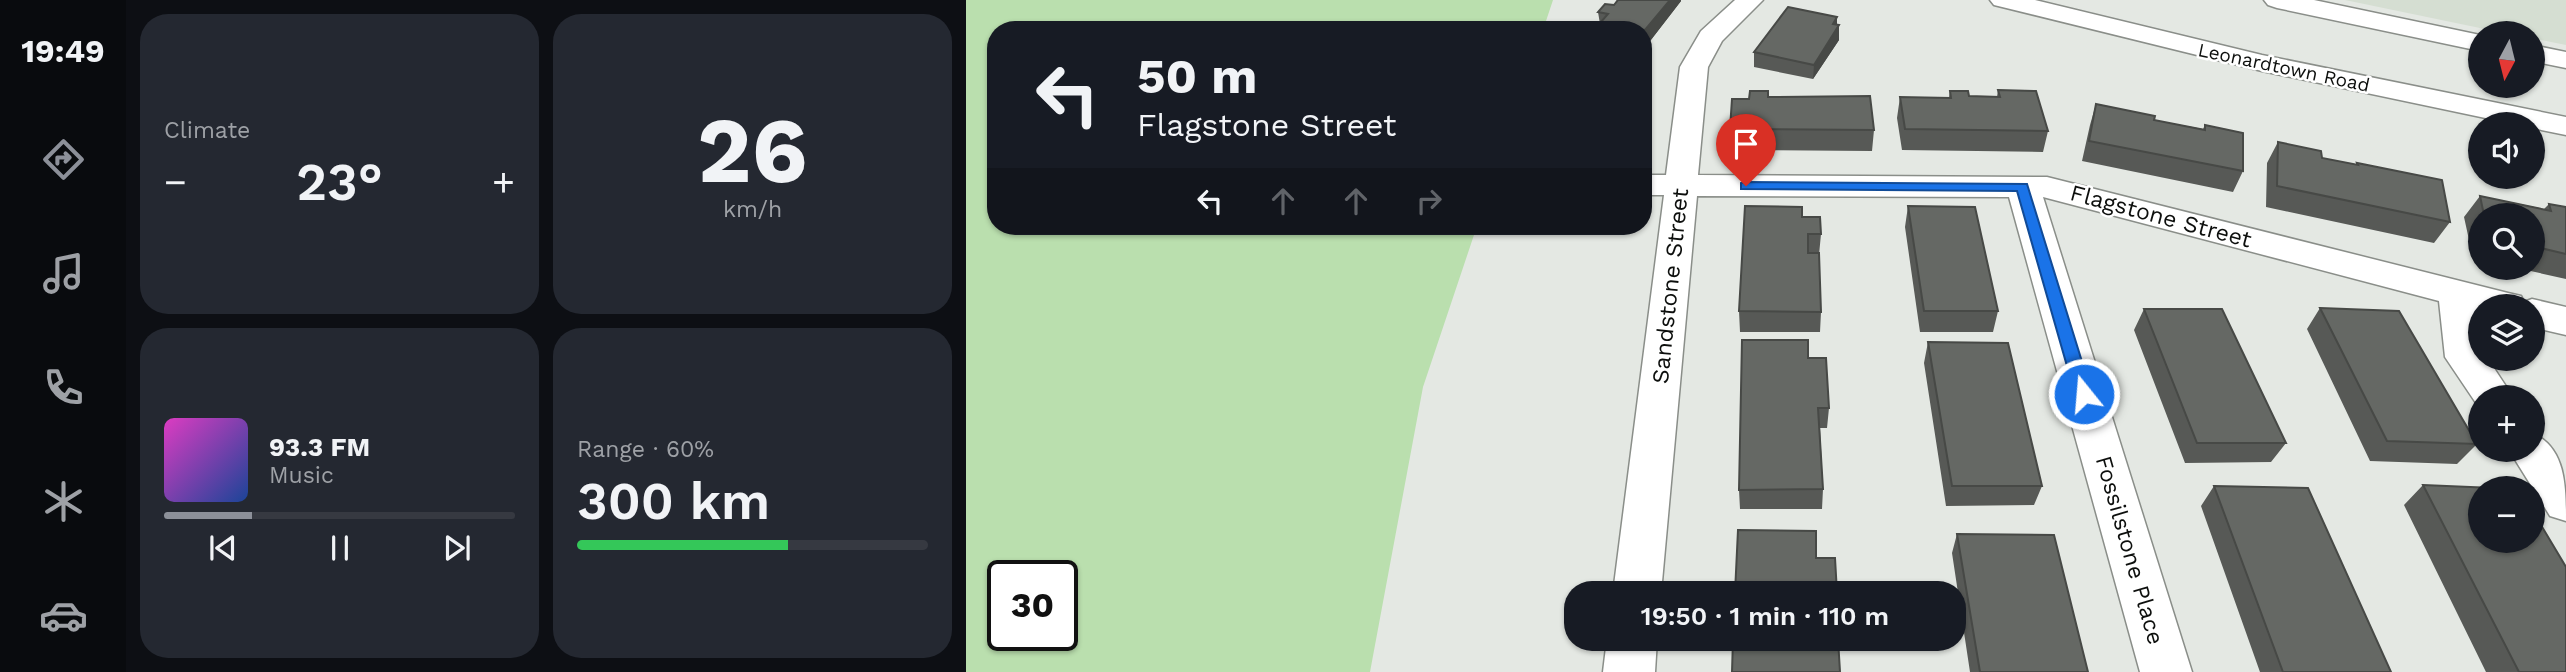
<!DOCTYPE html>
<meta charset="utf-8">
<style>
:root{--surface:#171b24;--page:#242831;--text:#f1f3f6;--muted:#9ea1a6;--line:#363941;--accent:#8c9099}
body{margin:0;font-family:"Work Sans",sans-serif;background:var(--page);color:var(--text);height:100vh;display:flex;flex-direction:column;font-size:26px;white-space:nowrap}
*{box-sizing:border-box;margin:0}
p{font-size:23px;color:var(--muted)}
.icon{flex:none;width:38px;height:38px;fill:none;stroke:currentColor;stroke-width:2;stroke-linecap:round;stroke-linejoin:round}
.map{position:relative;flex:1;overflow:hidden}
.drawer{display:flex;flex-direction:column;gap:14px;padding:14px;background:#0d0f14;width:840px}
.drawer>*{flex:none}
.guide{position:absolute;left:21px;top:21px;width:665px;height:214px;border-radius:28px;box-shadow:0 2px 5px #0004;background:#171b24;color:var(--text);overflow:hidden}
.needle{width:46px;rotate:187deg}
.buttons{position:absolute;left:1502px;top:21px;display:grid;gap:14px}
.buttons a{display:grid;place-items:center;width:77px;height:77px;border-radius:50%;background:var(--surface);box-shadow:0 2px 5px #0004;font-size:35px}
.speed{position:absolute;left:21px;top:560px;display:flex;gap:14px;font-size:35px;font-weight:700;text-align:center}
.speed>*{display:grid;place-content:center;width:91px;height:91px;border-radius:50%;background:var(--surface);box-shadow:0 2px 5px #0004;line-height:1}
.speed .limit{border:4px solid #111;border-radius:10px;background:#fff;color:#111}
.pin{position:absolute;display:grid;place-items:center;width:60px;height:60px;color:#fff;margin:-72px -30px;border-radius:50% 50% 50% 0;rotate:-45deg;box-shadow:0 0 7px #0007}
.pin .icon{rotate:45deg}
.me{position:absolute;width:77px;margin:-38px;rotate:343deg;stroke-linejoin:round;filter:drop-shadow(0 0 5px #0008)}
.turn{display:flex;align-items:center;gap:24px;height:147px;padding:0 35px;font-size:32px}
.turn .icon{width:91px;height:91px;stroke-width:2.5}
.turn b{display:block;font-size:49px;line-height:60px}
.lanes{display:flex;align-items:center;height:66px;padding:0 35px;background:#0003;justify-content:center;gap:35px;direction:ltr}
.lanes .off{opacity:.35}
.big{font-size:52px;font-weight:600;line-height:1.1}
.drawer .widget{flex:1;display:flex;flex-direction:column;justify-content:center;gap:10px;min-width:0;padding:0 24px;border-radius:28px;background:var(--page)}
.drawer .dial{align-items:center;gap:0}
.dial b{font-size:91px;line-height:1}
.song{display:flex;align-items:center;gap:21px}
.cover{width:84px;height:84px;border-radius:10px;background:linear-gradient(135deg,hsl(310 70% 55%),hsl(220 70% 35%))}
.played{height:7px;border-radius:4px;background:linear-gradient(90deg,var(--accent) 25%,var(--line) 25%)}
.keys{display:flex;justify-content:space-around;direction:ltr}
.heat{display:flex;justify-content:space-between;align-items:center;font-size:38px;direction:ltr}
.charge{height:10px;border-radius:5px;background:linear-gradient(90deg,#34c759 60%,var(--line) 0)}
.drawer .tiles{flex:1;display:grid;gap:14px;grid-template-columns:repeat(2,1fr)}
.trip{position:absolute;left:598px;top:581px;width:402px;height:70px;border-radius:28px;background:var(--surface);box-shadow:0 2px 5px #0004;font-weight:600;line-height:70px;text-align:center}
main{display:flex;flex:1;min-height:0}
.tab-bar{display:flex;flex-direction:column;width:126px;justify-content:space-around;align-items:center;background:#090b0e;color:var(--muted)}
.tab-bar .icon{width:49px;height:49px}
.tab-bar .current{color:var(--accent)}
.tab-bar b{font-size:32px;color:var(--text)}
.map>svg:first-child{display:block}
</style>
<main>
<nav class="tab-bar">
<b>19:49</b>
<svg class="icon current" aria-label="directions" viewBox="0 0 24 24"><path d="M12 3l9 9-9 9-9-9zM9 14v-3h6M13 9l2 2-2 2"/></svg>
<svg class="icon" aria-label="music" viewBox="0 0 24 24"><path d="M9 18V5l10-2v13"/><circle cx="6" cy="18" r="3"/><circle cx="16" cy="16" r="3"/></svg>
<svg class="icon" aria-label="phone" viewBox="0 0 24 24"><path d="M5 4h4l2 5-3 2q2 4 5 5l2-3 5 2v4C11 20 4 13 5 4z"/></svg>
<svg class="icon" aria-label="climate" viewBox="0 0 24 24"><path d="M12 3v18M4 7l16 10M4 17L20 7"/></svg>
<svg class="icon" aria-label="car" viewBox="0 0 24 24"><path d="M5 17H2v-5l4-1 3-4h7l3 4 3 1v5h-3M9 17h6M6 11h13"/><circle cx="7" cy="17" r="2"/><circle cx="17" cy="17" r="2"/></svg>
</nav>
<section class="drawer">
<div class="tiles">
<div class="widget"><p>Climate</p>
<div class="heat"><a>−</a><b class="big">23°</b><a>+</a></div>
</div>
<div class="widget dial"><b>26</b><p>km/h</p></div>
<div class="widget">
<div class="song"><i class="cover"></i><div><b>93.3 FM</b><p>Music</p></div></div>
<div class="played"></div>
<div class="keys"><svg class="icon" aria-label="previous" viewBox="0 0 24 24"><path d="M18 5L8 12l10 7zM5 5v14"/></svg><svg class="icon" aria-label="pause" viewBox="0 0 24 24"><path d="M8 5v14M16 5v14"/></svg><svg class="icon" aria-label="next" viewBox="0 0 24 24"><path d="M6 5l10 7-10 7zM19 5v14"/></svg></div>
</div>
<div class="widget"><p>Range · 60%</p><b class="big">300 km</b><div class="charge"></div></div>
</div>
</section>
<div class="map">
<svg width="1600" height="672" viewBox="0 0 1600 672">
<rect width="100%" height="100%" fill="#e4e8e3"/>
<path fill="#d5ded2" d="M1379 0H1600V45L1566 38V33H1538Z"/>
<path fill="#badfae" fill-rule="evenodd" d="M0 0H587L577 30H30V226H511L457 387 404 672H0ZM37 576H96V635H37Z"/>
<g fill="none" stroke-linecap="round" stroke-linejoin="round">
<g stroke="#8a8e89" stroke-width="3">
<path id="minor" d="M769 0H797L756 41 742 67 732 175 1081 177 1542 293 1555 296 1558 302 1566 299 1600 307V335L1566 327V306H1514V312L1511 311 1514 359H1522L1547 397H1514V409L1479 357 1473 301 1077 197 1226 672H1174L1043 197 731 196 695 593H647L698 195H677V175H700L714 67 735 31Z
M1566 433C1600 447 1600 487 1600 521L1584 516 1543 450H1566Z
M641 639H691L689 672H637Z"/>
</g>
<g stroke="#8a8e89" stroke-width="3">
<path id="highway" d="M1024 0H1069L1296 55 1600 117V135L1566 128V124H1548L1296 71 1028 5Z
M1298 0H1348L1514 35V51L1311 8 1302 5Z
M1566 45 1600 52V68L1566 61Z"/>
</g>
<use href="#minor" fill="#fff" fill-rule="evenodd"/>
<use href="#highway" fill="#fff" fill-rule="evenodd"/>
</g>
<path fill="#575956" d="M651 0H715V1L681 45 677 44V30H635L632 12 648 5Z
M871 17V25H873V40L847 79 788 67V52Z
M1032 90 1082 131 1077 152 936 150 931 118 934 97 983 98 984 91 1003 96 1031 97Z
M802 97 908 130 906 151 764 150V129L783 99Z
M1130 104 1188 120 1237 129 1239 125 1277 171 1267 192 1116 161 1124 125Z
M1312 142 1356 158 1390 165 1391 163 1484 222 1468 243 1300 207 1301 163Z
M1514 196 1578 209 1583 204 1600 207V279L1551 268H1566V215H1514V260L1507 258 1498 217Z
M942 206 1032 311 1027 332H954L939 227Z
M836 217 855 234 853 255 855 312 854 332H774L773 311Z
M1354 308 1511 444 1491 464 1404 461 1341 329Z
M1178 309 1320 443 1305 462 1219 463 1168 330Z
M962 342 1076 486 1068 505 980 506 958 363Z
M842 358 863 408 861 428H854L857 489 856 509H774L773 490Z
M1457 485 1600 672H1520L1438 505Z
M1248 486 1425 672H1294L1235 506Z
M991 534 1122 672H1004L986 553Z"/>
<path fill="#474946" d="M704 0H715V1L681 45 679 30Z
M871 17V30L873 25V40L847 79 848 65 867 24Z"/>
<path fill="#656864" stroke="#474946" stroke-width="2" d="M652 0H704L679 30 634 23 642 14 632 12 639 4 648 5Z
M822 7 871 17 867 24 873 25 848 65 788 52Z
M1032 90 1070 91 1082 131 939 129 934 97 985 98 984 91H1002L1003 96 1034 97Z
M784 91H802V97L904 96 908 130 764 129 766 99H783Z
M1130 104 1189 116 1188 120 1239 130V125L1277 133V171L1123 141Z
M1312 142 1355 151 1356 158 1392 165 1391 163 1476 180 1484 222 1311 186Z
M1514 196 1585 211 1583 204 1600 207V254L1566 246V215H1518Z
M779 206 836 207V217H854L855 234H842V253H853L855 312 773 311Z
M942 206 1009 207 1032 311H958Z
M1354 308 1433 311 1511 444 1421 441Z
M1178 309H1256L1320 443H1231Z
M776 340H842V358H860L863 408H852L857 489 773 490Z
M962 342 1042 343 1076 486H986Z
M1457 485 1528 488H1514V541H1566V510L1600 567V672H1553Z
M1248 486 1342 488 1425 672H1317Z
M772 530 850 531V558H869L871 593H769Z
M991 534 1088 535 1122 672H1014Z
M767 639H872L874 672H766Z"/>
<path fill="#1a73e8" stroke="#114b97" stroke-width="2" d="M780 182 1061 184 1126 394 1124 399H1112L1109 394 1051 191 775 189V183Z"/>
<g text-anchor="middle" stroke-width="5" stroke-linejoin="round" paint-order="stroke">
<g font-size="19" fill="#0d0f0d" stroke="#fff">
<text transform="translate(1318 67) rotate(12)" y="7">Leonardtown Road</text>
</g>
<g font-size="23" fill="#0d0f0d" stroke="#fff">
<text transform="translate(1195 216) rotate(15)" y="8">Flagstone Street</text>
<text transform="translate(704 286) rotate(-84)" y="8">Sandstone Street</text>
<text transform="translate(1164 550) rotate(74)" y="8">Fossilstone Place</text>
</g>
</g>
</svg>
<div class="buttons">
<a><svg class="needle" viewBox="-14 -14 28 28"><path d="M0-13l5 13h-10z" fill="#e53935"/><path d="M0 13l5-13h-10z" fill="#9ea1a6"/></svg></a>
<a><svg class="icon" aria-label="sound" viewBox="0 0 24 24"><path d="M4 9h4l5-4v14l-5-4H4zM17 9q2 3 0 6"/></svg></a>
<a><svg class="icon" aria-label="search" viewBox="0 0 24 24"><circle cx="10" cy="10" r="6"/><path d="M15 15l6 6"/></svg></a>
<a><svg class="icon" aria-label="layers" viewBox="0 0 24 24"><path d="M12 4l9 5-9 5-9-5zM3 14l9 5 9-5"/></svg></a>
<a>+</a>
<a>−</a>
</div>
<div class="speed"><div class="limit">30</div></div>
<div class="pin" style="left:780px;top:186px;background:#d93025"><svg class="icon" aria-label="arrive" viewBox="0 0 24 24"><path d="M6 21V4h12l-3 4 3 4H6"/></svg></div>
<svg class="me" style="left:1118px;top:394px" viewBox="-20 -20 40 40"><circle r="17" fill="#1a73e8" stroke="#fff" stroke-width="3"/><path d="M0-11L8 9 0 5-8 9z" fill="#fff"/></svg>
<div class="trip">19:50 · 1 min · 110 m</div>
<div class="guide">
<div class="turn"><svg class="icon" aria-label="left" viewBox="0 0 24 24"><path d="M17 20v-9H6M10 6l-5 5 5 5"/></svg><div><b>50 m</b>Flagstone Street</div></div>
<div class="lanes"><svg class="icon" aria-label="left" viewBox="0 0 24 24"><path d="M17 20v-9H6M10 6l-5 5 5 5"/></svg><svg class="icon off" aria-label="ahead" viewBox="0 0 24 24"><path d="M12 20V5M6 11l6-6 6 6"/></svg><svg class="icon off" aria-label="ahead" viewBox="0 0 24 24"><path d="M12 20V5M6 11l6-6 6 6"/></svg><svg class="icon off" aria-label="right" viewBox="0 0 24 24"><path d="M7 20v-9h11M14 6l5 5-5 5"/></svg></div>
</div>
</div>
</main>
